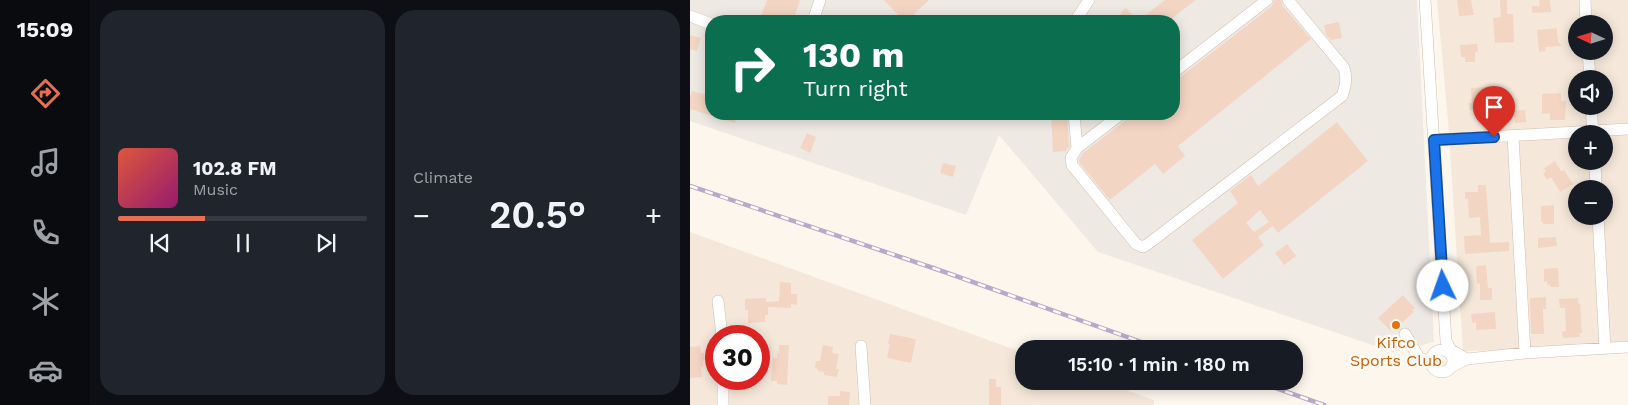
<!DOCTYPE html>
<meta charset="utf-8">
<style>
:root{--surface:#171b24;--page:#20242c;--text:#f1f3f6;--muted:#9ea1a6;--line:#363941;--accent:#e76f51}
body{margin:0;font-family:"Work Sans",sans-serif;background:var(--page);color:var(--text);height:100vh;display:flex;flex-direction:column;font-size:19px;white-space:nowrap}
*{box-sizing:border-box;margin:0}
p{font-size:16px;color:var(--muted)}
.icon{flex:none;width:28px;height:28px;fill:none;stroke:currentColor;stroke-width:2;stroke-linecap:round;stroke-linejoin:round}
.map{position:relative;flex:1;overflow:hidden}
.drawer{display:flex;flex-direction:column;gap:10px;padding:10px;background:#0d0f14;width:600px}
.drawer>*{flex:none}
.banner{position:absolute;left:15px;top:15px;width:475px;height:105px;border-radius:20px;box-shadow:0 2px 12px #0003;background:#0b6e4f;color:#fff;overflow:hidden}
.needle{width:32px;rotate:274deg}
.tools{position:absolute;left:878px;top:15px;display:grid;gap:10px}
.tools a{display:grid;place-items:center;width:45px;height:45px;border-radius:50%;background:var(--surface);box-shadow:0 2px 12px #0003;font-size:25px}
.speed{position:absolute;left:15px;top:325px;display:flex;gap:10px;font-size:25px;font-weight:700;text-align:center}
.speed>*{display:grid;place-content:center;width:65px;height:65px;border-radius:50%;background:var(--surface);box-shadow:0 2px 12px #0003;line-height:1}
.speed .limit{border:8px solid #d22;background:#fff;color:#111}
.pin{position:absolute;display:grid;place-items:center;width:42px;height:42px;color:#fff;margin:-51px -21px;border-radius:50% 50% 50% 0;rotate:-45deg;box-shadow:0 0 5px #0007}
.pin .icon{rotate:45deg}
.me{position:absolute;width:55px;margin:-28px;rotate:357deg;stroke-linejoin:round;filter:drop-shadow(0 0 4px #0008)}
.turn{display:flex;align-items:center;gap:18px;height:105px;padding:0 15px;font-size:22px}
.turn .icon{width:65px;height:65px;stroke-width:2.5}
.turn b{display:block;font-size:35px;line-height:42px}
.big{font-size:38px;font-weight:600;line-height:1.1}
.drawer .tile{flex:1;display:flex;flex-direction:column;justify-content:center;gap:8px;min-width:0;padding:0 18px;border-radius:20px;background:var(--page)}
.song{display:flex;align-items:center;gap:15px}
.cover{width:60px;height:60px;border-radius:8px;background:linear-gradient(135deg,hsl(10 70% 55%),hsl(320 70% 35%))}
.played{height:5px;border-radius:2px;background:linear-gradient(90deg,var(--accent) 35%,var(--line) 35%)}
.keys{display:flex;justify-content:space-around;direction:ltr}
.heat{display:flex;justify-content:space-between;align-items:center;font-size:28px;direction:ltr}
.drawer .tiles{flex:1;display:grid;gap:10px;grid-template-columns:repeat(2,1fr)}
.trip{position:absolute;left:325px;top:340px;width:288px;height:50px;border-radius:20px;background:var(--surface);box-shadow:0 2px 12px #0003;font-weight:600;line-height:50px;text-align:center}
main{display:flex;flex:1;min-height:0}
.tabs{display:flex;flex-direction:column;width:90px;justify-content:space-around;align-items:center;background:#090b0e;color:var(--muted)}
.tabs .icon{width:35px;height:35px}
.tabs .current{color:var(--accent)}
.tabs b{font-size:22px;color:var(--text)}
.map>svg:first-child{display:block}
</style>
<main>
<nav class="tabs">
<b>15:09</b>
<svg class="icon current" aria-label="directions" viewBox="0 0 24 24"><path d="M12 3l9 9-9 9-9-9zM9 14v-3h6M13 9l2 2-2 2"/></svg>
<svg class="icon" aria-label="music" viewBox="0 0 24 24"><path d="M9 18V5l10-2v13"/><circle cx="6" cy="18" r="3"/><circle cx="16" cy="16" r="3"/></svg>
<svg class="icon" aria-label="phone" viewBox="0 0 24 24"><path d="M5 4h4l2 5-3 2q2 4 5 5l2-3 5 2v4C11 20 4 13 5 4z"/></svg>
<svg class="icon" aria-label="climate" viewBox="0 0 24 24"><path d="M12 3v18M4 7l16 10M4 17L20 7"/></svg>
<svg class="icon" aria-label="car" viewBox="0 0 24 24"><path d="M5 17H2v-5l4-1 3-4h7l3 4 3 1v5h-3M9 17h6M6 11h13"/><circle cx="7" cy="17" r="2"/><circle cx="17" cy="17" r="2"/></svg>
</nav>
<section class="drawer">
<div class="tiles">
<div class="tile">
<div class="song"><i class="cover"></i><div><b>102.8 FM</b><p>Music</p></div></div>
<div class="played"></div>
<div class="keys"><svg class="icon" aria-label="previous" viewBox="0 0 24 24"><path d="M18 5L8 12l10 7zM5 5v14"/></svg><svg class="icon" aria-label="pause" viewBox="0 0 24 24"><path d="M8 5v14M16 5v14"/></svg><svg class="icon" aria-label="next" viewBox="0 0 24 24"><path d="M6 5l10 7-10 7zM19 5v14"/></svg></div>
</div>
<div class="tile"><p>Climate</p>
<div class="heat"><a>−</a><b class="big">20.5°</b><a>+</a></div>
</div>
</div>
</section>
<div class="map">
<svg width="938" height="405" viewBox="0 0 938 405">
<rect width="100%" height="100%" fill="#fdf6ec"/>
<path fill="#f5e8da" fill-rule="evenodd" d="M747 0H938V344L841 350 773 351 758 120ZM886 24H914V51H886ZM886 79H914V106H886ZM886 134H914V161H886ZM886 189H914V216H886Z
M0 232 334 353V381H411L464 400V405H0ZM26 336H69V379H26Z"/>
<path fill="#efe9e4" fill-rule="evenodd" d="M0 0H727L744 342 703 352 408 252 309 135 276 215 0 121ZM21 21H484V114H21Z"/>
<path fill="#f3d5c3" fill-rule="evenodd" d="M77 0H110L103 21H89L78 18 77 21H69Z
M194 0H239L217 21H214Z
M475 0H506L478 21H448Z
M584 0H591L592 5 621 39 488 146 495 156 473 174 465 164 420 200 389 162V160L393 153 436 120 441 114H484V79L489 78 582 6Z
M767 0H781L784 15 769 16Z
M810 0H817V14H823L824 42 805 43 803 18 811 17Z
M849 0H860L861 12 842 13V6H850Z
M436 8 443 16 437 21H422L432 13 431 12Z
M649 22 652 38 641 40 636 34 634 25Z
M867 28 868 42 872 46 855 47 856 51 849 52 847 30Z
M0 35 11 38 7 51 0 49Z
M787 44 788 52H785V62H775V57H771L770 45Z
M797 87V94H794L795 109 780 110 779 103H782L781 88Z
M2 91 21 96V114H47L45 123 0 109V98Z
M871 93V101H876L875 120H860V113L852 114V94Z
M835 110 836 122 825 123 824 111Z
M361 114H377L379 146 376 151 363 152Z
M647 122 678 161 588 233 583 226 568 237 574 245 533 279 502 240 548 203 540 191 561 175 568 186ZM570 210 579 222 564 232 556 223Z
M117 133 126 137 120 153 110 148Z
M865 161 871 171 874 170 883 184 870 192 861 177 857 180 853 173 856 172 854 168Z
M253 163 266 166 263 177 250 173Z
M788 185H796L800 243 819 242V251L775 254 774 236 791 235 790 217 779 218 778 199H775V192H788Z
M864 205V224H853V222H851V206Z
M866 237 867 246 848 248V238Z
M597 244 606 256 594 265 585 253Z
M796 265 798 288H802V300H790V283L787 284 786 266Z
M868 268 869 287H860V284L857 285V281L854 282V269Z
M90 282 101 283V294H107V305L101 304V308L78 307V315H75V322L58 323V310H55V299L76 298V302L89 301Z
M713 295 725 308 722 310 724 312 706 328 704 326 700 330 688 318Z
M856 297V309H853L854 334H841L840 298Z
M888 298V304L890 303 892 333H889L890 337 873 338 872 332 876 331 875 308H870L869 299Z
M805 312 806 329 786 330V322L782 323 781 314Z
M200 334 226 339 221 363 197 358 200 344H198Z
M89 345H99L97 385 87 384V381H81L83 358H87V352L89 353Z
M133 345 143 347 142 353 149 354 146 369H149L147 377 134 375V372L128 371V369L125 368 126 361H130Z
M10 346 11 353H14L15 360 13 361V367H11L12 377 0 378V347Z
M299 379H306V387H311V405H299Z
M150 391 160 392 159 405H138V396H150Z"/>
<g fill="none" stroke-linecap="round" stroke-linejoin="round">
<g stroke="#d1beb0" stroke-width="12">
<path id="minor" d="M735 0 756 341 761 350 777 359
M895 0 896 24
M0 16 21 24
M123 21 130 0
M385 21 399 0
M898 51 900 79
M484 72 577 0
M901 106 903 134
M384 114 387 148 381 158 382 165 446 244 453 247 458 244 652 96C656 85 657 78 654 68L598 0
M823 136 835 353
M745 140 938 129
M387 148 431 114
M905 161 906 189
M908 216 915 349
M28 301 32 336
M715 334 729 358 741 362
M171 346 175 405
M741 361a11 11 0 1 1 22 0a11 11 0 1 1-22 0Z
M761 367 777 359 835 353 938 347
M33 379V405"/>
</g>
<use href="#minor" stroke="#fff" stroke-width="11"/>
<g stroke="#b9a8c9" stroke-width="4.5">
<path id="rail" d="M0 186 249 270 471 349
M565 381 634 405"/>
</g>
<use href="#rail" stroke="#fffaf3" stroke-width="2.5" stroke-dasharray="8" stroke-linecap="butt"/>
</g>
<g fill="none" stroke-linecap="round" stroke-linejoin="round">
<g stroke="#114b97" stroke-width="12">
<path id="route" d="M753 286 744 140 804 137"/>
</g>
<use href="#route" stroke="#1a73e8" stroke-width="9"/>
</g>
<circle fill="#e8710a" stroke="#fffaf3" stroke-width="2" cx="706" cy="325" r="5"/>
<g text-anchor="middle" stroke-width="5" stroke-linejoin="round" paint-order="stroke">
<g font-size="16" fill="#c56008" stroke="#fffaf3">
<text x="706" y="348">Kifco<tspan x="706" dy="18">Sports Club</tspan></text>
</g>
</g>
</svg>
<div class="tools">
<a><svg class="needle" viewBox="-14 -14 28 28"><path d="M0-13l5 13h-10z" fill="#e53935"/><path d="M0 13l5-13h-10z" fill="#9ea1a6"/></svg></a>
<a><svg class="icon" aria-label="sound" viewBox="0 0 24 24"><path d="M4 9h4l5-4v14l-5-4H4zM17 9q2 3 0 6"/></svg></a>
<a>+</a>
<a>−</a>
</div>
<div class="speed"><div class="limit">30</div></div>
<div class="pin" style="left:804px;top:137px;background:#d93025"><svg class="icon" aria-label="arrive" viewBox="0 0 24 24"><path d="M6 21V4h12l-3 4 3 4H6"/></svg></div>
<svg class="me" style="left:753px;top:286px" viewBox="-20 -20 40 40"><circle r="19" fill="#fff"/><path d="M0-13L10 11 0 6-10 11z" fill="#1a73e8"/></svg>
<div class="trip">15:10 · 1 min · 180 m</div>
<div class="banner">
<div class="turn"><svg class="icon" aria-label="right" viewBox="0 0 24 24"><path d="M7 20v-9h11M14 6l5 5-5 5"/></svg><div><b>130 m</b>Turn right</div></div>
</div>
</div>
</main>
